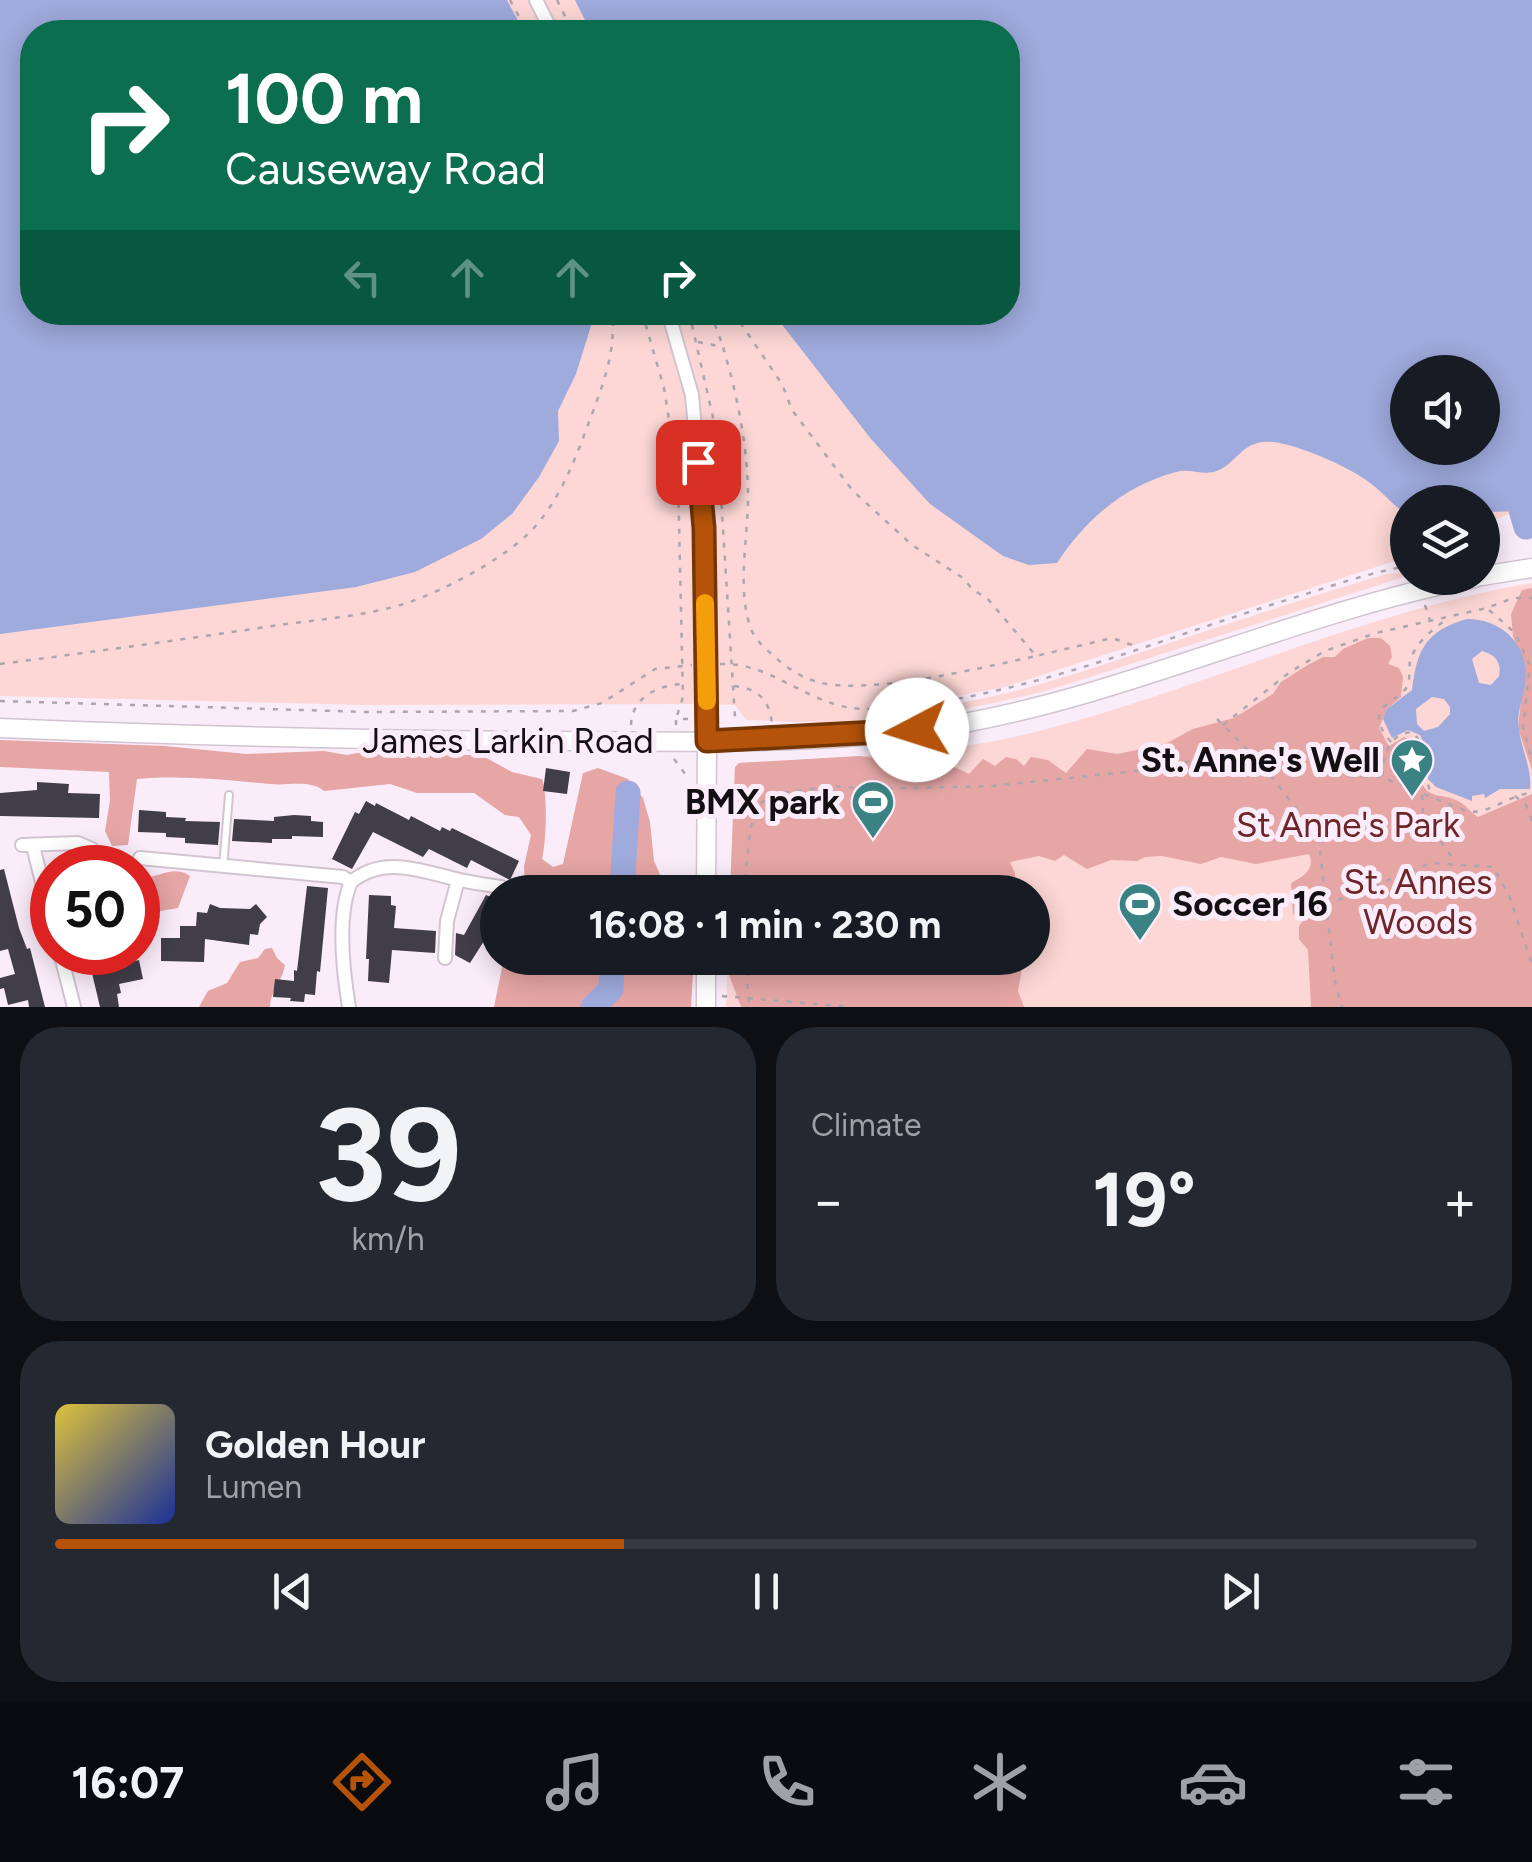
<!DOCTYPE html>
<meta charset="utf-8">
<style>
:root{--surface:#171b24;--page:#242831;--text:#f1f3f6;--muted:#9ea1a6;--line:#363941;--accent:#b45309}
body{margin:0;font-family:Figtree,sans-serif;background:var(--page);color:var(--text);height:100vh;display:flex;flex-direction:column;font-size:38px;white-space:nowrap}
*{box-sizing:border-box;margin:0}
p{font-size:32px;color:var(--muted)}
.icon{flex:none;width:55px;height:55px;fill:none;stroke:currentColor;stroke-width:2;stroke-linecap:round;stroke-linejoin:round}
.map{position:relative;height:1007px;overflow:hidden}
.side{display:flex;flex-direction:column;gap:20px;padding:20px;background:#0d0f14;flex:1}
.side>*{flex:none}
.banner{position:absolute;left:20px;top:20px;width:1000px;height:305px;border-radius:40px;box-shadow:0 5px 25px #0003;background:#0b6e4f;color:#fff;overflow:hidden}
.buttons{position:absolute;left:1390px;top:355px;display:grid;gap:20px}
.buttons a{display:grid;place-items:center;width:110px;height:110px;border-radius:50%;background:var(--surface);box-shadow:0 5px 25px #0003;font-size:50px}
.speed{position:absolute;left:30px;top:845px;display:flex;gap:20px;font-size:50px;font-weight:700;text-align:center}
.speed>*{display:grid;place-content:center;width:130px;height:130px;border-radius:50%;background:var(--surface);box-shadow:0 5px 25px #0003;line-height:1}
.speed .limit{border:15px solid #d22;background:#fff;color:#111}
.pin{position:absolute;display:grid;place-items:center;width:85px;height:85px;color:#fff;margin:-42px;border-radius:20px;box-shadow:0 5px 15px #0006}
.me{position:absolute;width:110px;margin:-55px;rotate:265deg;stroke-linejoin:round;filter:drop-shadow(0 0 8px #0008)}
.turn{display:flex;align-items:center;gap:35px;height:210px;padding:0 40px;font-size:45px}
.turn .icon{width:130px;height:130px;stroke-width:2.5}
.turn b{display:block;font-size:70px;line-height:85px}
.lanes{display:flex;align-items:center;height:95px;padding:0 40px;background:#0003;justify-content:center;gap:50px;direction:ltr}
.lanes .off{opacity:.35}
.big{font-size:75px;font-weight:700;line-height:1.1}
.side .card{flex:1;display:flex;flex-direction:column;justify-content:center;gap:15px;min-width:0;padding:0 35px;border-radius:40px;background:var(--page)}
.side .dial{align-items:center;gap:0}
.dial b{font-size:130px;line-height:1}
.song{display:flex;align-items:center;gap:30px}
.cover{width:120px;height:120px;border-radius:15px;background:linear-gradient(135deg,hsl(50 70% 55%),hsl(230 70% 35%))}
.played{height:10px;border-radius:5px;background:linear-gradient(90deg,var(--accent) 40%,var(--line) 40%)}
.keys{display:flex;justify-content:space-around;direction:ltr}
.heat{display:flex;justify-content:space-between;align-items:center;font-size:55px;direction:ltr}
.side .tiles{flex:1;display:grid;gap:20px;grid-template-columns:1fr 1fr}
.card:last-child{grid-column:span 2}
.trip{position:absolute;left:480px;top:875px;width:570px;height:100px;border-radius:50px;background:var(--surface);box-shadow:0 5px 25px #0003;font-weight:700;line-height:100px;text-align:center}
.dock{display:flex;height:160px;justify-content:space-around;align-items:center;background:#090b0e;color:var(--muted)}
.dock .icon{width:70px;height:70px}
.dock .on{color:var(--accent)}
.dock b{font-size:45px;color:var(--text)}
.map>svg:first-child{display:block}
</style>
<div class="map">
<svg width="1532" height="1007" viewBox="0 0 1532 1007">
<rect width="100%" height="100%" fill="#faecf9"/>
<path fill="#fcd7d5" fill-rule="evenodd" d="M0 0H1532V511L1521 510 1483 524 1482 502H1408L1407 557 1001 688 888 708C973 710 1062 678 1142 652 1222 626 1302 599 1383 575L1407 572V576L1049 690C989 705 926 718 864 722 825 724 785 721 746 720L735 705 707 704 370 705 0 696ZM32 32H1008V312H32ZM1408 372H1482V448H1408Z
M1532 583V1007H726L728 958H1032V892H730L735 767 739 763C839 757 937 757 1035 732 1202 690 1361 612 1532 583Z"/>
<path fill="#e5a6a5" d="M1532 588V770L1518 728 1525 665 1513 637 1511 614 1522 590Z
M1368 638H1381L1390 646 1392 657 1388 664 1399 668 1403 677 1401 697 1387 709 1379 728 1389 746 1404 737 1416 742C1423 756 1417 769 1422 783 1429 800 1445 793 1458 801 1466 805 1470 812 1478 817L1532 794V1007H1311L1308 950 1299 939V926L1309 913 1298 917 1293 914 1291 883C1303 877 1316 869 1309 854L1256 864 1221 857 1201 864 1162 856 1145 857 1137 861 1111 860 1087 869 1064 855 1055 861 1039 856 1010 862 1015 873V892H730L735 767 739 763 859 756 874 758 901 767 921 758 933 767 950 765 969 774 983 759 995 766 1006 757 1016 759 1024 766 1031 757 1048 760 1066 773 1087 749 1117 754 1151 747 1167 743 1193 729 1234 718 1273 694 1281 682 1306 666 1323 657H1335L1343 649Z
M0 740 165 746 246 754 324 751 347 755 377 749 401 753 438 752 446 755H481L512 772 542 779C548 794 546 844 542 859L553 867 563 864 583 773 598 768 628 779 643 798 650 822 654 861 668 892H525L524 866 531 835 519 817 505 815 474 793H417L390 784 324 791C310 779 288 786 271 784 226 780 183 775 137 779L128 845 112 846 105 831 110 800 109 772 0 767Z
M138 870 144 878C161 876 175 865 190 876L178 908 155 912 148 907 146 896 138 892Z
M272 948 277 958 285 965C282 982 271 989 270 1007H199L208 991 227 983 240 962 258 958 265 949Z
M504 958H694L691 1007H494Z
M728 958H1024L1018 991 1024 1007H741L727 969Z"/>
<path fill="#9faadd" fill-rule="evenodd" d="M0 0H507L524 32H32V312L595 313 576 374 558 411 559 441 539 477 512 514 481 539 415 572 356 587 0 634Z
M575 0H1532V511L1483 512 1482 502H1408L1407 514C1392 505 1381 490 1366 480 1347 466 1296 444 1273 442 1240 439 1238 465 1214 472 1200 475 1190 468 1176 472 1124 486 1086 519 1057 563L1029 565 1003 556 930 504 871 439 773 313 1008 312V32H591ZM1408 372H1482V448H1408Z
M1467 619C1503 619 1531 647 1525 684 1523 701 1516 712 1519 730 1522 751 1532 769 1530 789H1500L1485 798 1484 794 1472 796V801L1436 787 1428 779 1427 749 1420 735 1408 730 1392 738 1383 719 1387 709 1412 690C1417 650 1425 631 1467 619ZM1482 651C1495 654 1502 663 1499 676L1491 685 1479 683 1472 659ZM1432 697 1444 699 1450 707V714L1438 727 1424 731 1417 724 1416 709Z"/>
<g fill="none" stroke-linecap="round" stroke-linejoin="round">
<path stroke="#9faadd" stroke-width="25" d="M1521 510 1526 527
M622 892 628 793
M593 1007 611 989 612 958"/>
</g>
<path fill="#413d49" d="M546 768 570 772 567 794 543 791Z
M37 782 69 784 68 793 100 794 99 818 0 816V793L37 790Z
M366 801 375 806 376 803 409 820 411 816 440 831 442 827 450 831 452 828 519 861 510 880 471 860 467 868 429 849 423 857 373 832 352 869 332 859 355 812 359 814Z
M139 810 166 812V817L186 818 185 821 220 822 218 845 185 843V838L166 837V833L138 832Z
M294 815 311 816V821L323 822V837L292 836V839H272V843L232 841 234 819 274 821V817Z
M4 869 19 928 27 949 30 948 45 1007H29L28 1000 8 1005 4 988 0 989V978L15 974 8 949 0 951V870Z
M307 886 328 888 320 972 317 971 315 995 305 994 304 1002 290 1001 291 998 273 997 275 979 294 981V970L297 971Z
M369 895 391 896V905L396 906 394 928 436 931 435 953 392 950 389 983 368 981 369 959H366Z
M486 895 498 900V919L470 963 455 955 456 933 464 935Z
M210 904 220 908 250 909 256 904 267 917 260 924 258 935 250 934 249 945 205 939 204 962 161 961V938H180V926H196L197 912 207 913Z
M87 952H103L104 958 109 956 112 967 139 960 143 979 119 984 121 993 117 994 119 1007H100Z"/>
<g fill="none" stroke-linecap="round" stroke-linejoin="round">
<g stroke="#d2c4d1" stroke-width="10">
<path id="lane" d="M223 867 229 795"/>
</g>
<g stroke="#d2c4d1" stroke-width="16">
<path id="street" d="M536 0 552 32
M668 312 692 395 704 528 707 741
M22 845 78 843 92 849
M33 846 52 922
M140 858 343 877 351 882
M351 882C385 854 423 872 460 880 474 883 488 885 501 887
M60 952 74 1007
M445 958 447 921 458 880
M349 1007C343 971 337 915 351 882"/>
</g>
<g stroke="#d2c4d1" stroke-width="21">
<path id="secondary" d="M1482 576 1532 568
M0 728C194 736 388 741 582 741 703 742 841 745 959 724 1136 692 1299 612 1475 578
M706 892 707 741
M706 1007V958"/>
</g>
<path stroke="#afa5af" stroke-width="2.5" stroke-dasharray="5 8" stroke-linecap="butt" d="M510 0 527 32
M557 0 573 32
M642 312 664 388 678 478 683 697 676 719
M689 312 717 435 735 717H730
M710 312 723 346
M733 312 782 384 792 410 853 491 912 545 963 578 973 590 987 598 1036 656 1112 638 1138 647
M698 342 723 347C737 394 748 447 748 497 748 538 737 586 750 626 753 637 764 648 773 655 785 667 802 678 818 682 866 696 985 667 1036 656
M1425 605 1430 621
M1489 610 1515 633 1530 665 1523 727 1532 761
M0 664C91 652 181 640 272 626 314 620 367 616 407 603 445 590 504 559 532 530 558 502 573 465 586 430 600 392 617 354 612 312
M720 664C776 662 811 711 870 709 1015 702 1153 641 1290 599 1329 587 1367 573 1408 566
M734 686C759 689 770 700 772 725
M0 701 368 712 573 711 602 703 655 669 692 665
M1217 719 1261 763 1305 820 1319 842 1335 982 1342 1007
M631 725C632 697 658 685 683 684
M676 725V719H688
M1223 725 1290 672 1325 651 1376 633 1487 608 1513 598H1532
M1391 742C1359 705 1400 703 1408 685 1410 678 1409 668 1410 661 1415 643 1433 629 1447 619
M674 759 689 779
M1382 776C1384 755 1388 733 1413 732L1425 749 1424 771 1432 798
M1422 795 1423 815 1455 862
M1515 796 1526 805 1532 821
M743 892 751 826 762 802 781 793 833 786 876 789 992 786 1166 768 1211 755 1261 763 1282 760 1338 776 1382 777 1469 812C1492 813 1508 795 1532 793
M1326 905 1431 863 1493 867 1509 895 1532 965
M746 958 749 1007
M722 996 852 1007"/>
<use href="#lane" stroke="#fff" stroke-width="6"/>
<use href="#street" stroke="#fff" stroke-width="12"/>
<use href="#secondary" stroke="#fff" stroke-width="18"/>
</g>
<g fill="none" stroke-linecap="round" stroke-linejoin="round">
<g stroke="#753606" stroke-width="25">
<path id="route" d="M698 462 704 528 707 741 917 730"/>
</g>
<use href="#route" stroke="#b45309" stroke-width="18"/>
<path stroke="#f59e0b" stroke-width="18" d="M705 603 707 701"/>
</g>
<defs>
<g id="sight-pin" transform="scale(2.25)"><path d="M0 17L-7.5 6A9.5 9.5 0 1 1 7.5 6Z" fill="#3a8283" stroke="#faecf9"/><path d="M0-6L1.8-2.2L6-1.7L2.9 1.2L3.7 5.4L0 3.3L-3.7 5.4L-2.9 1.2L-6-1.7L-1.8-2.2Z" fill="#fff"/></g>
<g id="stadium-pin" transform="scale(2.25)"><path d="M0 17L-7.5 6A9.5 9.5 0 1 1 7.5 6Z" fill="#3a8283" stroke="#faecf9"/><path d="M0-5a6.5 5 0 1 0 0 10a6.5 5 0 1 0 0-10ZM-3.5-1.8h7v3.6h-7Z" fill="#fff"/></g>
</defs>
<g fill-rule="evenodd">
<use href="#sight-pin" x="1412" y="760"/>
<use href="#stadium-pin" x="873" y="802"/>
<use href="#stadium-pin" x="1140" y="904"/>
</g>
<g text-anchor="middle" stroke-width="10" stroke-linejoin="round" paint-order="stroke">
<g font-size="35" fill="#130f13" stroke="#faecf9">
<text x="508" y="753">James Larkin Road</text>
</g>
<g font-size="35" font-weight="bold" fill="#130f13" stroke="#faecf9" text-anchor="end">
<text x="1380" y="772">St. Anne's Well</text>
<text x="840" y="814">BMX park</text>
<text x="1172" y="916" text-anchor="start">Soccer 16</text>
</g>
<g font-size="35" fill="#6e2529" stroke="#faecf9">
<text x="1348" y="837">St Anne's Park</text>
<text x="1418" y="894">St. Annes<tspan x="1418" dy="40">Woods</tspan></text>
</g>
</g>
</svg>
<div class="buttons">
<a><svg class="icon" aria-label="sound" viewBox="0 0 24 24"><path d="M4 9h4l5-4v14l-5-4H4zM17 9q2 3 0 6"/></svg></a>
<a><svg class="icon" aria-label="layers" viewBox="0 0 24 24"><path d="M12 4l9 5-9 5-9-5zM3 14l9 5 9-5"/></svg></a>
</div>
<div class="speed"><div class="limit">50</div></div>
<div class="pin" style="left:698px;top:462px;background:#d93025"><svg class="icon" aria-label="arrive" viewBox="0 0 24 24"><path d="M6 21V4h12l-3 4 3 4H6"/></svg></div>
<svg class="me" style="left:917px;top:730px" viewBox="-20 -20 40 40"><circle r="19" fill="#fff"/><path d="M0-13L10 11 0 6-10 11z" fill="#b45309"/></svg>
<div class="trip">16:08 · 1 min · 230 m</div>
<div class="banner">
<div class="turn"><svg class="icon" aria-label="right" viewBox="0 0 24 24"><path d="M7 20v-9h11M14 6l5 5-5 5"/></svg><div><b>100 m</b>Causeway Road</div></div>
<div class="lanes"><svg class="icon off" aria-label="left" viewBox="0 0 24 24"><path d="M17 20v-9H6M10 6l-5 5 5 5"/></svg><svg class="icon off" aria-label="ahead" viewBox="0 0 24 24"><path d="M12 20V5M6 11l6-6 6 6"/></svg><svg class="icon off" aria-label="ahead" viewBox="0 0 24 24"><path d="M12 20V5M6 11l6-6 6 6"/></svg><svg class="icon" aria-label="right" viewBox="0 0 24 24"><path d="M7 20v-9h11M14 6l5 5-5 5"/></svg></div>
</div>
</div>
<section class="side">
<div class="tiles">
<div class="card dial"><b>39</b><p>km/h</p></div>
<div class="card"><p>Climate</p>
<div class="heat"><a>−</a><b class="big">19°</b><a>+</a></div>
</div>
<div class="card">
<div class="song"><i class="cover"></i><div><b>Golden Hour</b><p>Lumen</p></div></div>
<div class="played"></div>
<div class="keys"><svg class="icon" aria-label="previous" viewBox="0 0 24 24"><path d="M18 5L8 12l10 7zM5 5v14"/></svg><svg class="icon" aria-label="pause" viewBox="0 0 24 24"><path d="M8 5v14M16 5v14"/></svg><svg class="icon" aria-label="next" viewBox="0 0 24 24"><path d="M6 5l10 7-10 7zM19 5v14"/></svg></div>
</div>
</div>
</section>
<nav class="dock">
<b>16:07</b>
<svg class="icon on" aria-label="directions" viewBox="0 0 24 24"><path d="M12 3l9 9-9 9-9-9zM9 14v-3h6M13 9l2 2-2 2"/></svg>
<svg class="icon" aria-label="music" viewBox="0 0 24 24"><path d="M9 18V5l10-2v13"/><circle cx="6" cy="18" r="3"/><circle cx="16" cy="16" r="3"/></svg>
<svg class="icon" aria-label="phone" viewBox="0 0 24 24"><path d="M5 4h4l2 5-3 2q2 4 5 5l2-3 5 2v4C11 20 4 13 5 4z"/></svg>
<svg class="icon" aria-label="climate" viewBox="0 0 24 24"><path d="M12 3v18M4 7l16 10M4 17L20 7"/></svg>
<svg class="icon" aria-label="car" viewBox="0 0 24 24"><path d="M5 17H2v-5l4-1 3-4h7l3 4 3 1v5h-3M9 17h6M6 11h13"/><circle cx="7" cy="17" r="2"/><circle cx="17" cy="17" r="2"/></svg>
<svg class="icon" aria-label="filters" viewBox="0 0 24 24"><path d="M4 7h16M4 17h16"/><circle cx="9" cy="7" r="2"/><circle cx="15" cy="17" r="2"/></svg>
</nav>
